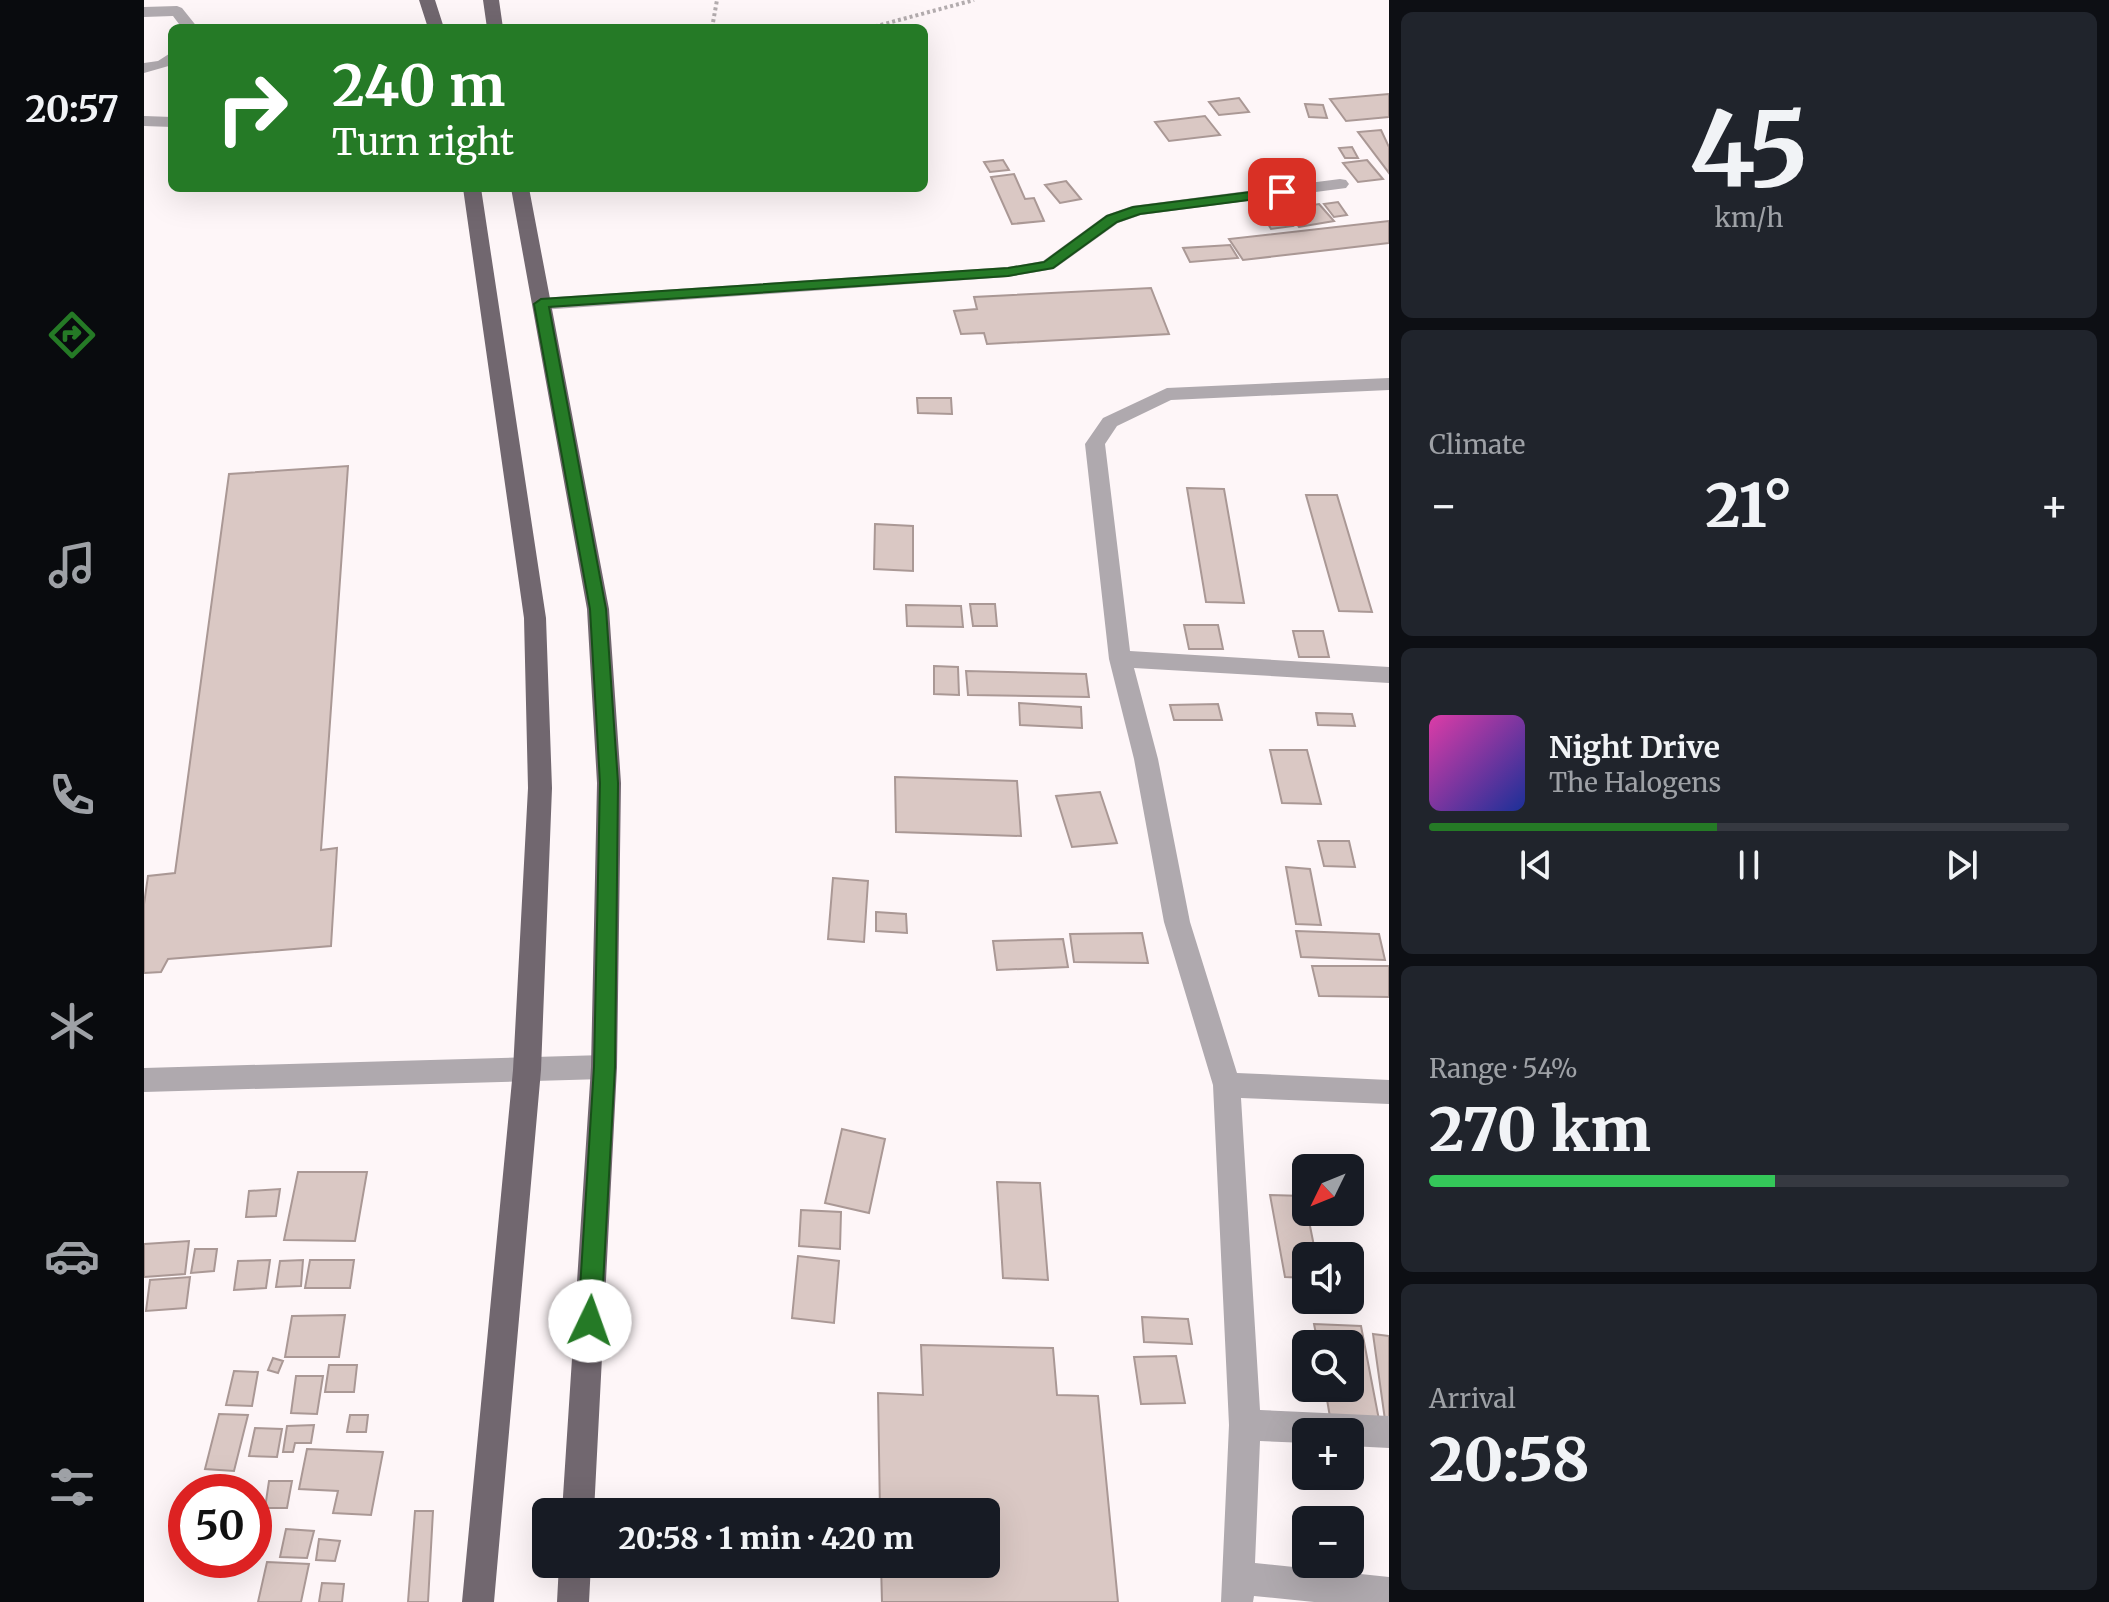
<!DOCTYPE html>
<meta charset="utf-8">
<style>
:root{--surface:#171b24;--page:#20242c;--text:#f1f3f6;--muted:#9ea1a6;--line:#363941;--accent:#257a26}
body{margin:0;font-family:Merriweather,serif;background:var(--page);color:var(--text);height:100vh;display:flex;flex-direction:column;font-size:30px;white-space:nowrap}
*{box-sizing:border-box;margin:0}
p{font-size:26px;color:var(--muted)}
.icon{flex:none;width:44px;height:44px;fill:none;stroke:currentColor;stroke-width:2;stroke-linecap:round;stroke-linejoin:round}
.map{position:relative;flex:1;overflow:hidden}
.side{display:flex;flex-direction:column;gap:12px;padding:12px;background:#0d0f14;width:720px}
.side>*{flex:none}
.hud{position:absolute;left:24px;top:24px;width:760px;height:168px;border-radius:12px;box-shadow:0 8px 32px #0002;background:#257a26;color:#fff;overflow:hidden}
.needle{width:52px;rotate:227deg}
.buttons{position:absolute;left:1148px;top:1154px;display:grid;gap:16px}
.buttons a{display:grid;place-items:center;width:72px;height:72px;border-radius:12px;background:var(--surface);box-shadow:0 8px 32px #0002;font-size:40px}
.speed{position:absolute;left:24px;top:1474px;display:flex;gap:16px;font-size:40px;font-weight:700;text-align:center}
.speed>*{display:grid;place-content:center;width:104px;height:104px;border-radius:50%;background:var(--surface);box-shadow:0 8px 32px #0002;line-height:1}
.speed .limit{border:12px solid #d22;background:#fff;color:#111}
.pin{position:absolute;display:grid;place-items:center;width:68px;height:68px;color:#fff;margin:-34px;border-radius:16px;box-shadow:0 4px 12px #0006}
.me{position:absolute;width:88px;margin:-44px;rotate:3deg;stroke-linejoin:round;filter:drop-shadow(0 0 6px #0008)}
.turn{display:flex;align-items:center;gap:28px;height:168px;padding:0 32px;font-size:36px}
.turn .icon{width:104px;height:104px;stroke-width:2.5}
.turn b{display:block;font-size:56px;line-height:68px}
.big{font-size:60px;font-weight:800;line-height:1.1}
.side .tile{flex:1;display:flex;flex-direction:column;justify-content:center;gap:12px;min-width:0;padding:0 28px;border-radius:12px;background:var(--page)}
.side .dial{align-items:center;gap:0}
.dial b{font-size:104px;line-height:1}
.song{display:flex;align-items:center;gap:24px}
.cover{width:96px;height:96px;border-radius:12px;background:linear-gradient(135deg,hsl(320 70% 55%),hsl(230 70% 35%))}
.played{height:8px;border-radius:4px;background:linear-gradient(90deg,var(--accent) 45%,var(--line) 45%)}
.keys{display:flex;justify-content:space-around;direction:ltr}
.heat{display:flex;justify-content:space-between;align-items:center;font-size:44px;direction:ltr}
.charge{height:12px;border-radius:6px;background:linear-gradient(90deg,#34c759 54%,var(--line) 0)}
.trip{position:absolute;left:388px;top:1498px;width:468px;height:80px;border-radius:12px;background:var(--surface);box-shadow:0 8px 32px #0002;font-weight:800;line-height:80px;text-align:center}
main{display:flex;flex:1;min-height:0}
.menu{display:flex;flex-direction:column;width:144px;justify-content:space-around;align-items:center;background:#090b0e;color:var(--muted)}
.menu .icon{width:56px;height:56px}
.menu .on{color:var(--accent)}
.menu b{font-size:36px;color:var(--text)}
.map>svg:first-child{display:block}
</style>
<main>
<nav class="menu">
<b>20:57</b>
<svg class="icon on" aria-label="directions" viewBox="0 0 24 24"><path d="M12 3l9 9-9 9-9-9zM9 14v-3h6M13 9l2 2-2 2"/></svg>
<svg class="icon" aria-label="music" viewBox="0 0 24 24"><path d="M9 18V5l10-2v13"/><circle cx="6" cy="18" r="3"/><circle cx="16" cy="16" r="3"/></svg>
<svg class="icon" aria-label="phone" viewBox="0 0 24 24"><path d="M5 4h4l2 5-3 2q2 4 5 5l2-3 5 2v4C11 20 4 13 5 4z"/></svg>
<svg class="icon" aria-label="climate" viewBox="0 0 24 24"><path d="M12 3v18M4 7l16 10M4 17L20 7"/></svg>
<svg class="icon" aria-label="car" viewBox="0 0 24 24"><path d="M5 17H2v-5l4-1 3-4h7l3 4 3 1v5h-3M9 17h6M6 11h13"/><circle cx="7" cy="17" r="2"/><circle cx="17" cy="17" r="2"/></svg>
<svg class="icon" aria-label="filters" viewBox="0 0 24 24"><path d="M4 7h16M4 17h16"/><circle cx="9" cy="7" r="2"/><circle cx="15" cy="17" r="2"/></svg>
</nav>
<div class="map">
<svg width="1245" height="1602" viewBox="0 0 1245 1602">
<rect width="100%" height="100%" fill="#fef6f8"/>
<path fill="#dac8c4" stroke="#aa9895" stroke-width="2" d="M1245 94V117L1202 121 1186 99Z
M1095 98 1105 112 1075 115 1065 102Z
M1161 104 1179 105 1183 118 1165 117Z
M1061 116 1076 135 1025 141 1011 122Z
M1237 130 1245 147V173L1214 132Z
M1208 147 1214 158H1201L1195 148Z
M859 160 865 170 846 172 840 162Z
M1223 160 1239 179 1214 182 1199 163Z
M870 174 881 199 890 198 900 221 868 224 847 177Z
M922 181 937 199 916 203 901 185Z
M1194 202 1203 215 1190 217 1180 204Z
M1175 204 1190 221 1155 227 1142 209Z
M1142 214 1149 226 1127 229 1120 217Z
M1245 221V243L1099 260 1085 239Z
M1086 245 1094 258 1046 262 1039 248Z
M1007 288 1025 334 843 344 840 333 817 334 810 311 833 309 830 297Z
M773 398H807L808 414 774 413Z
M204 466 177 850 193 848 187 946 24 959 17 972 0 973V904L4 876 31 873 85 474Z
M1043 488 1080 489 1100 603 1062 602Z
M1162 495H1193L1228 612 1195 611Z
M731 524 769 526V571L730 569Z
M826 604H851L853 626H829Z
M762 605 817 606 819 627 763 626Z
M1040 625H1074L1079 649H1045Z
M1149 631H1179L1185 657H1155Z
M790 666 814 667 815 695 790 694Z
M822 671 942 674 945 697 824 695Z
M875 703 937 707 938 728 876 725Z
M1074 704 1078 720H1030L1026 705Z
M1172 713 1208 714 1211 726 1174 725Z
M1126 750H1163L1177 804 1138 803Z
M751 777 873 781 877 836 752 832Z
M956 792 973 843 928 847 912 796Z
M1174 841H1205L1211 867 1180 866Z
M1142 867 1166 869 1177 925 1152 924Z
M689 878 724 881 720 942 684 939Z
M732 912 762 914 763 933 732 931Z
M1152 931 1235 934 1241 960 1157 957Z
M998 933 1004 963 930 962 926 934Z
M919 939 924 967 853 970 849 941Z
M1168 966H1245V997L1175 996Z
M698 1129 741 1139 725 1213 681 1203Z
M154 1172H223L211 1241 140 1240Z
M853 1182 896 1183 904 1280 859 1278Z
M136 1189 132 1216 102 1217 105 1191Z
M1126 1195 1160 1196 1172 1256H1162V1278L1141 1277Z
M657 1210 697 1212 696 1249 655 1246Z
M45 1241 41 1274 0 1277V1244Z
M51 1249H73L70 1271 47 1273Z
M654 1256 695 1261 690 1323 648 1318Z
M126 1260 122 1288 90 1290 94 1261Z
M159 1260 157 1286 132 1287 136 1261Z
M166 1260H210L206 1288H161Z
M46 1277 42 1308 2 1311 6 1280Z
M201 1315 195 1357H141L148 1316Z
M998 1317 1044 1319 1048 1344 1000 1342Z
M1170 1324 1217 1326 1235 1420 1186 1417 1181 1388H1206V1344H1174Z
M1229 1334 1245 1336V1420H1241Z
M777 1345 909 1348 913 1395 954 1396 974 1602H738L737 1564H842V1512H736L734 1393 779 1395Z
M1032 1356 1041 1403 997 1404 990 1357Z
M129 1358 139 1361 134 1373 124 1370Z
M185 1365H213L210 1392H181Z
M90 1371 114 1372 108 1406 82 1405Z
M152 1376H179L173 1414 147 1413Z
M75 1414 104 1415 90 1471 61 1469Z
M206 1415H224L222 1432H203Z
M170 1425 167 1443H151L149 1452H139L143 1426Z
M111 1428 138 1429 133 1457 105 1456Z
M163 1449 239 1452 227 1515 189 1513 194 1491 155 1489Z
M125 1481H148L143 1508H121Z
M271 1511H289L284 1602H264Z
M142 1529 170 1531 163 1558 136 1557Z
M175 1539 196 1541 191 1561 172 1560Z
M123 1562 165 1564 157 1602H114Z
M178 1583 200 1584 198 1602H175Z"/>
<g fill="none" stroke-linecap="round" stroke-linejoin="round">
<path stroke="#b3acae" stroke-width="4" stroke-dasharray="3 3" stroke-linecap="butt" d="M568 28 573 0
M725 28 830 0"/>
<path fill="#afa9ae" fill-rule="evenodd" d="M33 6 38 8 54 28H38L29 16 0 17V7Z
M28 52V65L0 73V63L14 61Z
M0 116 28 117V127L0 126Z
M1196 179 1202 180 1205 184 1202 188 997 215 974 223 910 269 864 277 397 310 388 304 397 298 864 267 899 261 962 215 988 206Z
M1245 378V390L1027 400 973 426 961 444 986 651 1245 667V683L990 668 1014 759 1046 922 1093 1073 1245 1080V1104L1097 1098 1116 1410 1245 1416V1448L1206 1446V1432H1162V1443L1116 1441 1111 1563 1245 1577V1602H1170L1110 1596 1109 1602H1077L1085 1425 1069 1085 1020 922 990 759 965 659 941 444 959 418 1023 388Z
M460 1055 470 1059 473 1067 470 1075 460 1079 0 1092V1068Z"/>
<path fill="#71676f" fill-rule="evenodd" d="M275 0H291L300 28H284Z
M339 0H355L359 28H343Z
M319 188H337L402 618 408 788 397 1070 350 1602H318L369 1070 384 788 380 618Z
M367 188H385L465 609 477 783 473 1067 450 1512H418L447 1067 453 783 443 609Z
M415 1564H447L445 1602H413Z"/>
</g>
<path fill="#257a26" stroke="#184f19" stroke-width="2" d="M1138 188 1143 189V195L996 214 973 222 909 268 864 276 405 307 462 609 474 783 471 1067 457 1321 454 1329 446 1332 438 1329 434 1321 450 1067 456 783 446 609 390 304 397 299 864 268 900 262 963 216 989 207Z"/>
</svg>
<div class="buttons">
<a><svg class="needle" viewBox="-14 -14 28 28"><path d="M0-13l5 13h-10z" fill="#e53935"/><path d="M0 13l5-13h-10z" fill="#9ea1a6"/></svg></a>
<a><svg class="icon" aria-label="sound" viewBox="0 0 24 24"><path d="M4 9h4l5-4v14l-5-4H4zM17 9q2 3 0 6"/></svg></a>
<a><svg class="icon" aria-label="search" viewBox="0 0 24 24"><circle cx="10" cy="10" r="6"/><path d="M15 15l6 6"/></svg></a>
<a>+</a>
<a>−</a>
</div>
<div class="speed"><div class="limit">50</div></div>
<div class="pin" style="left:1138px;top:192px;background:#d93025"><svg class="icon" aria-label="arrive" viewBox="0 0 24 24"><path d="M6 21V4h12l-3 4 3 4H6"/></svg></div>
<svg class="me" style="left:446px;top:1321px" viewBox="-20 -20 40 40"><circle r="19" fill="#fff"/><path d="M0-13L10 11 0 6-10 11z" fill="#257a26"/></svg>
<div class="trip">20:58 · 1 min · 420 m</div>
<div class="hud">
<div class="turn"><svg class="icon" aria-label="right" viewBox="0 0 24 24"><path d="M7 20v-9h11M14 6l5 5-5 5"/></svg><div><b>240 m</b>Turn right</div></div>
</div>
</div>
<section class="side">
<div class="tile dial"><b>45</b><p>km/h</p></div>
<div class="tile"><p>Climate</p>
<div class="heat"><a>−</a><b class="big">21°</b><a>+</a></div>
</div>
<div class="tile">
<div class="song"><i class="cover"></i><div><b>Night Drive</b><p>The Halogens</p></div></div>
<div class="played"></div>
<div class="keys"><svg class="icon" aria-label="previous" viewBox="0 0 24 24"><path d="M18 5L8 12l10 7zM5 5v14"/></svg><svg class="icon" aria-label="pause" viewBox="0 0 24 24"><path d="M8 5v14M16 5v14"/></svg><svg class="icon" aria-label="next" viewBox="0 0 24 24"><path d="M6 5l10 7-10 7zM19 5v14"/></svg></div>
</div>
<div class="tile"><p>Range · 54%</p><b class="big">270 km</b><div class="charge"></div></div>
<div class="tile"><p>Arrival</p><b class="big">20:58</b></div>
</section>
</main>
